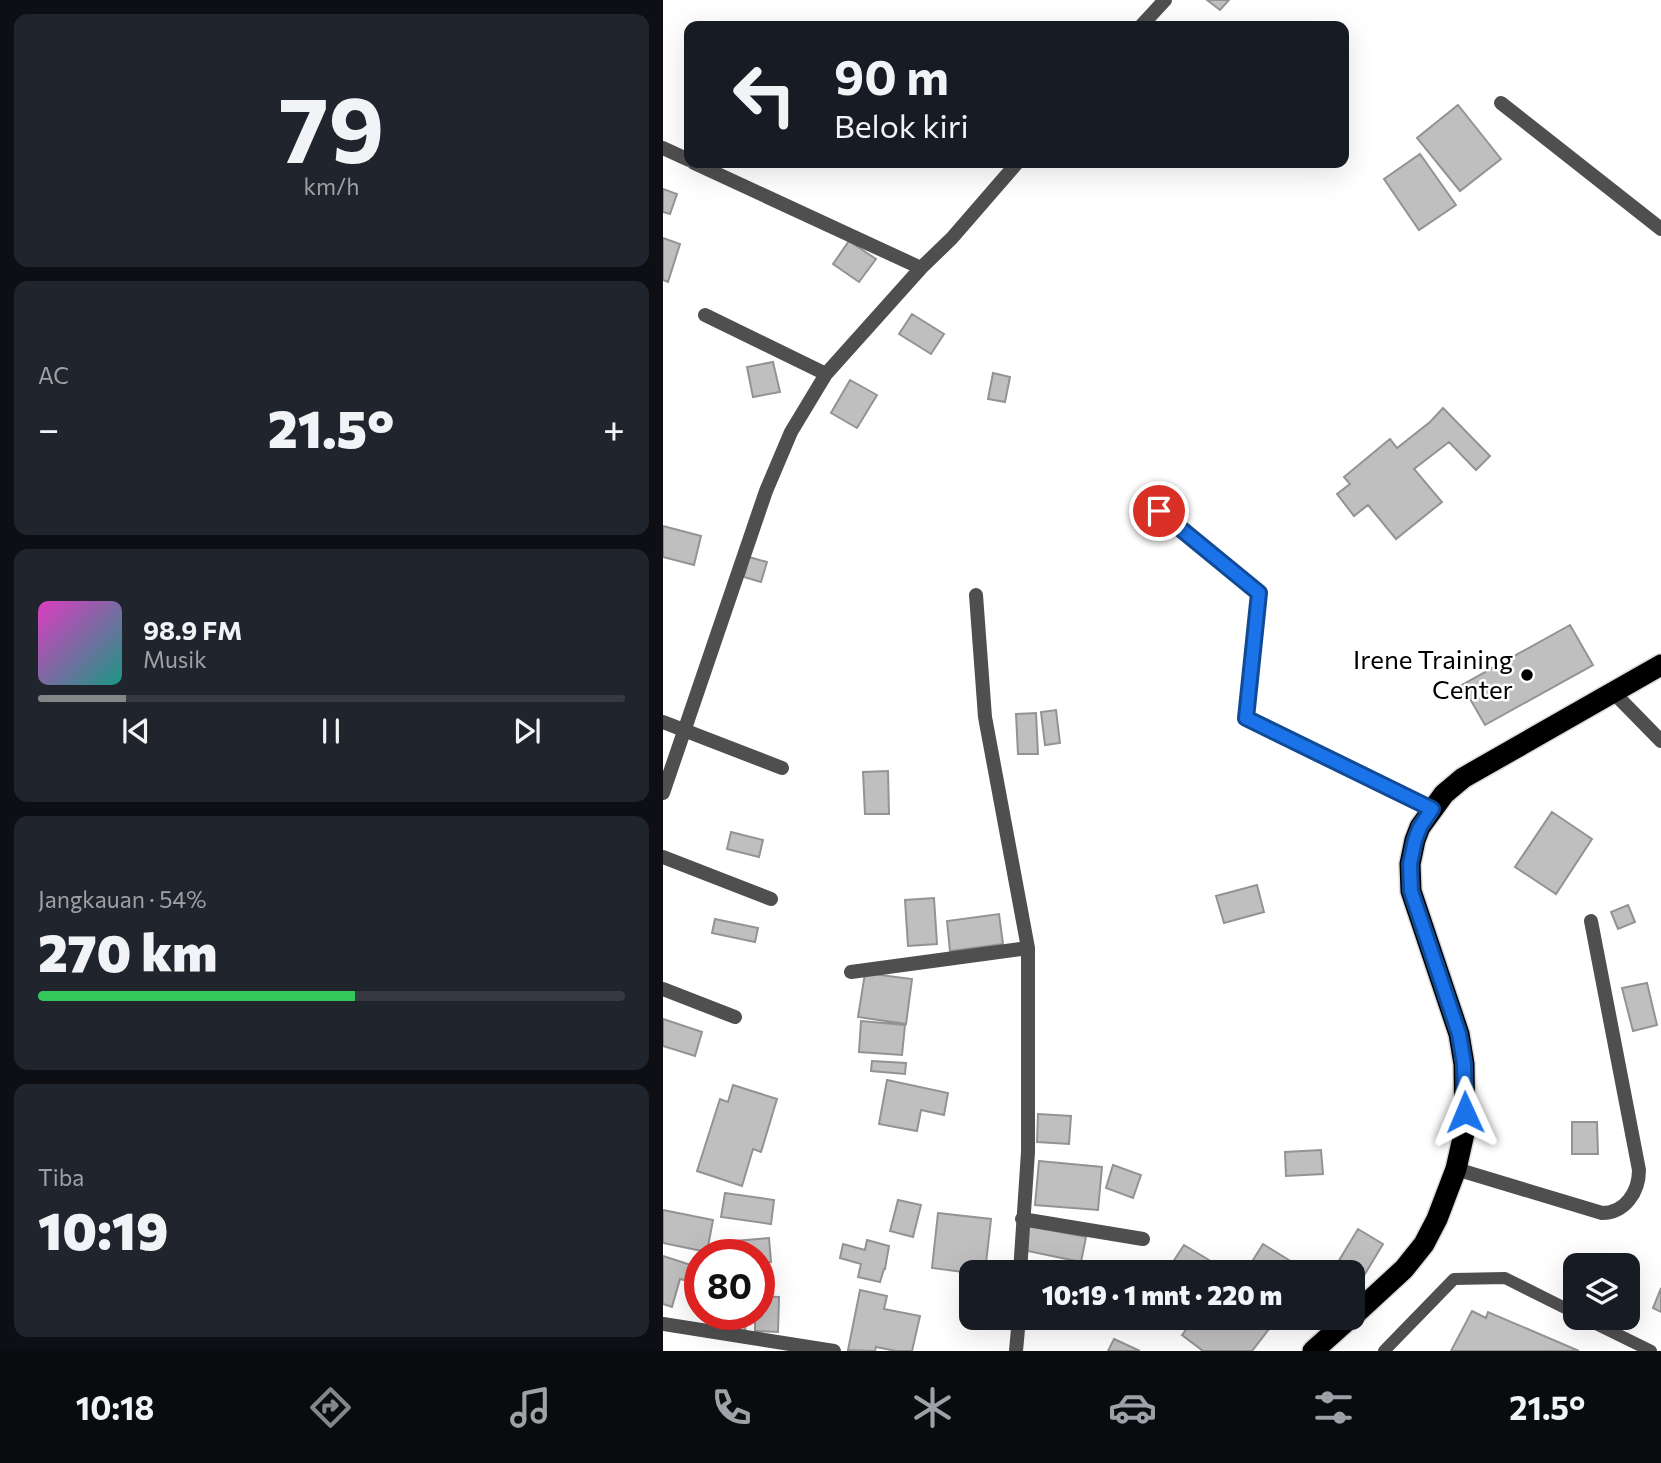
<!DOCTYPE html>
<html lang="id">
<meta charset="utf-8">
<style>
:root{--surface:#171b24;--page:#20242c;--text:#f1f3f6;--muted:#9ea1a6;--line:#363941;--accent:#858687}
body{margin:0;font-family:Commissioner,sans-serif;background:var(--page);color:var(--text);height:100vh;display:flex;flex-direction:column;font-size:26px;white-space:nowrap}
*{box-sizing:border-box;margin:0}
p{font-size:23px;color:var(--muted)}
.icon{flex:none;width:38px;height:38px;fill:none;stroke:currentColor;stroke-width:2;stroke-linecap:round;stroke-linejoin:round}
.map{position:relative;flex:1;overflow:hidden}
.sheet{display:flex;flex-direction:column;gap:14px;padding:14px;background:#0d0f14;width:663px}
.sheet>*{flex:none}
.guide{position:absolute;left:21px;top:21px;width:665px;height:147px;border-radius:14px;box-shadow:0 7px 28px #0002;background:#171b24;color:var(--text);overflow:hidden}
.tools{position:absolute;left:900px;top:1253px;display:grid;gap:14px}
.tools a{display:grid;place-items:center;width:77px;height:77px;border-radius:14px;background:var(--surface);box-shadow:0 7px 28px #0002;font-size:35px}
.speed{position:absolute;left:21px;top:1239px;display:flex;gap:14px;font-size:35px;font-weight:700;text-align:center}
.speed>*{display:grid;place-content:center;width:91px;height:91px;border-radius:50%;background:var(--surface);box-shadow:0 7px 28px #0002;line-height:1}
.speed .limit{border:10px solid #d22;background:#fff;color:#111}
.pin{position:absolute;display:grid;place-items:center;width:60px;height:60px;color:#fff;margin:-30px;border:4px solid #fff;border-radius:50%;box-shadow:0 2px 7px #0007}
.me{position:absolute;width:77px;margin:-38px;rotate:359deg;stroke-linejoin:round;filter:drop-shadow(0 0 5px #0008)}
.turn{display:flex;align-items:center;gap:24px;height:147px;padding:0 35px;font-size:32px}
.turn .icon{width:91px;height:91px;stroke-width:2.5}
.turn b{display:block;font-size:49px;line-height:60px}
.big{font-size:52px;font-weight:800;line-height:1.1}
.sheet .card{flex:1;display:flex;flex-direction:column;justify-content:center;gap:10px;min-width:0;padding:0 24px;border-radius:14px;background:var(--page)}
.sheet .dial{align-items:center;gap:0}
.dial b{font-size:91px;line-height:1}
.song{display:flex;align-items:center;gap:21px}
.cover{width:84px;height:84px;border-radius:10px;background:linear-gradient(135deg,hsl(310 70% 55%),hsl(170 70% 35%))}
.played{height:7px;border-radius:4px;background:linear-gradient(90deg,var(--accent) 15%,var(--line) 15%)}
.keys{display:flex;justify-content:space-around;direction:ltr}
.heat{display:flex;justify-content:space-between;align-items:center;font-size:38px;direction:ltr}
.charge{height:10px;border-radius:5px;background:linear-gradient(90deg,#34c759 54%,var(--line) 0)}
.trip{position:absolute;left:296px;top:1260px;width:406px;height:70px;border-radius:14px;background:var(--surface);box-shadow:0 7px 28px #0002;font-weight:800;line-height:70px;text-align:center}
.menu{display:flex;height:112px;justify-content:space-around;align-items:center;background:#090b0e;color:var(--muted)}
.menu .icon{width:49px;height:49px}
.menu .selected{color:var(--accent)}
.menu b{font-size:32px;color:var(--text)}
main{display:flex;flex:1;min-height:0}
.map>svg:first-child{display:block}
</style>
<main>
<section class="sheet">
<div class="card dial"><b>79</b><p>km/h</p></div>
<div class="card"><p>AC</p>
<div class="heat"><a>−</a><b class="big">21.5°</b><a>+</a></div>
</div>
<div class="card">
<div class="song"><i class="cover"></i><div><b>98.9 FM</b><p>Musik</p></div></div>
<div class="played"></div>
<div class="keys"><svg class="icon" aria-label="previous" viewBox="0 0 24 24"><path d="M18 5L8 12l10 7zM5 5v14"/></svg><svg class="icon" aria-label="pause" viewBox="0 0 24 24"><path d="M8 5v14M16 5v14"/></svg><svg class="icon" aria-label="next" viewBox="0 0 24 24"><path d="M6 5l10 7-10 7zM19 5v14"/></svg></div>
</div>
<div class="card"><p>Jangkauan · 54%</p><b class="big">270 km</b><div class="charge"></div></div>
<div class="card"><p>Tiba</p><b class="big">10:19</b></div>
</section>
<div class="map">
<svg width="998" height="1351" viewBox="0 0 998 1351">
<rect width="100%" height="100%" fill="#fff"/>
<path fill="#bfbfbf" stroke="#939393" stroke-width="2" d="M544 0H566L557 10Z
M795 105 838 159 797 191 754 138Z
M757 154 793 205 756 230 721 179Z
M0 189 14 194 7 214 0 212Z
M0 238 17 244 5 282 0 280Z
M186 241 213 259 196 282 170 264Z
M249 314 281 334 268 354 236 334Z
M110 362 117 392 90 397 84 367Z
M330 373 347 377 342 402 325 399Z
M187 380 214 395 194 428 168 413Z
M780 408 827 456 813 470 786 442 751 469 779 502 733 539 705 505 691 516 674 494 687 484 681 477 727 439 734 448 767 422Z
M0 526 38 536 31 565 0 557Z
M86 557 104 562 98 582 81 577Z
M907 625 930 665 822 725 799 685Z
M393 710 397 743 382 745 378 712Z
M373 713 375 754H355L353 714Z
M225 771 226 814H202L200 772Z
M889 812 929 839 893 894 852 867Z
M68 832 100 840 96 857 64 849Z
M594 885 601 912 561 923 553 896Z
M271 898 274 944 245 946 242 900Z
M965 905 972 922 955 929 948 912Z
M336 914 340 944 287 951 284 921Z
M52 919 95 928 92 942 49 933Z
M202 973 249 979 243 1024 195 1017Z
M984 983 994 1025 970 1031 959 988Z
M0 1019 39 1032 32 1056 0 1046Z
M198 1021 242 1025 239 1055 196 1052Z
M209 1061 243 1063 242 1074 208 1071Z
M224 1080 285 1093 281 1115 258 1110 254 1131 216 1124Z
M70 1085 114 1099 98 1152 90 1149 79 1186 34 1171 57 1099 65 1102Z
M375 1114 408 1116 406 1144 374 1142Z
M909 1122H934L935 1154H909Z
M658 1150 660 1174 623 1176 622 1152Z
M376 1161 439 1167 435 1210 372 1205Z
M450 1165 478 1175 470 1198 443 1188Z
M62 1193 111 1200 108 1224 58 1217Z
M235 1200 258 1205 250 1237 227 1231Z
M0 1210 50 1220 44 1252 0 1243Z
M275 1213 328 1219 322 1272 308 1273 269 1268Z
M365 1226 423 1237 418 1262 360 1250Z
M695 1229 720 1244 693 1289 690 1287V1272H669Z
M106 1238 108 1262 96 1263V1255H74L72 1241Z
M204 1240 226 1246 222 1269H221L217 1282 195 1277 198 1264 177 1258 180 1244 202 1250Z
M600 1244 634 1265 629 1272H585L583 1271Z
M521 1245 546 1260 538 1272H519L508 1265Z
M0 1256 37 1268 33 1283 17 1279 9 1307 0 1304Z
M998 1288V1312L990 1308Z
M197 1290 224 1296 221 1309 257 1316 249 1351H233L213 1347 212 1351 185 1350Z
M96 1296 116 1297 115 1332 92 1331V1314H96Z
M809 1311 823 1318 825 1312 916 1351H788Z
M70 1314H83L82 1333 68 1332Z
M532 1318H600L609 1325 589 1351H540L519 1335Z
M451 1339 477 1351H445Z"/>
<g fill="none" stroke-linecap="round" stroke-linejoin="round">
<g stroke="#dbdbdb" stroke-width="24">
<path id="highway" d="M690 1316 741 1269 761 1244 774 1219 793 1169 802 1129 801 1064 796 1034 748 891 747 864 752 840 757 827 781 794 800 778 998 665
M650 1351 687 1318"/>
</g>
<path stroke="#4f4f4f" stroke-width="12" d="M921 1318 988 1351
M721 1351 791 1279 842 1278 912 1313"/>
<path stroke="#4f4f4f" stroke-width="14" d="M478 26 502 0
M838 103 998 229
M0 148 26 160
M31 163 258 268
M42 315 163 374
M496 511 596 593 583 718 769 809
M313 595 322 717 365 948V1152L357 1272
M951 693 998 741
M0 722 119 768
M0 793 103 491 128 432 163 374 258 268 289 238 354 163
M0 857 108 899
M188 972 365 948
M0 989 72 1017
M793 1169 939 1213C962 1213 976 1192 976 1170L928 921
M359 1219 480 1239
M0 1324 171 1351
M353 1351 356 1318"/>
<use href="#highway" stroke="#000" stroke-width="21"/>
</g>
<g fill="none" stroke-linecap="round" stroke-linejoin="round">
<g stroke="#114b97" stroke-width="18">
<path id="route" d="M496 511 596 593 583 718 769 809 757 827 752 840 747 864 748 891 796 1034 801 1064 802 1112"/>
</g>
<use href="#route" stroke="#1a73e8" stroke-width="12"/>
</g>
<circle fill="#000" stroke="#fff" stroke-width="2.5" cx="864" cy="675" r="7"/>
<g text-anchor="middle" stroke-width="5" stroke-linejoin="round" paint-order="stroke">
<g font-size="26" fill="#000" stroke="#fff" text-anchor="end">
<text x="850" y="669">Irene Training<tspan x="850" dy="30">Center</tspan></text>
</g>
</g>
</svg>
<div class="tools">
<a><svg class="icon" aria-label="layers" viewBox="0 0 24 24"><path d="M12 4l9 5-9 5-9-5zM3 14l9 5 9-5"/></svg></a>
</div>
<div class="speed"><div class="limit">80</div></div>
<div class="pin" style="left:496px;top:511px;background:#d93025"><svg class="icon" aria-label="arrive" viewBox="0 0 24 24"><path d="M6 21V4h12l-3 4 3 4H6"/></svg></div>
<svg class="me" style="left:802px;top:1112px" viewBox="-20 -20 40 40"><path d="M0-17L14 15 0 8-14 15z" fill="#1a73e8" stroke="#fff" stroke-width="4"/></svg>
<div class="trip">10:19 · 1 mnt · 220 m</div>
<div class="guide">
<div class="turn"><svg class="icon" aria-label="left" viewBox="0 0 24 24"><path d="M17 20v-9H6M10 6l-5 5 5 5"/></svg><div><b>90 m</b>Belok kiri</div></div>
</div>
</div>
</main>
<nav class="menu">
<b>10:18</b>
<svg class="icon selected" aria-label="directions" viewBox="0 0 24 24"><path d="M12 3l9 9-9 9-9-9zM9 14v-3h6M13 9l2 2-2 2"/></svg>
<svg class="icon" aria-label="music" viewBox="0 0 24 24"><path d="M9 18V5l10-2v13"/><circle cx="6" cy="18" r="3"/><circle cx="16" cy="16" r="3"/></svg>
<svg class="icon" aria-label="phone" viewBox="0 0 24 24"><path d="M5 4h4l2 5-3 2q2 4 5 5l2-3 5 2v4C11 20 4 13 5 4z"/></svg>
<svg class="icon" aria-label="climate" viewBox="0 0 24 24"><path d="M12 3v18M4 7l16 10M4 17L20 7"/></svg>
<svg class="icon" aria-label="car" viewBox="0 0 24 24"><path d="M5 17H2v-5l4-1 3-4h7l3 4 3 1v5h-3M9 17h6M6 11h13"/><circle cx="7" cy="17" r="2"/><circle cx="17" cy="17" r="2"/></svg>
<svg class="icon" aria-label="filters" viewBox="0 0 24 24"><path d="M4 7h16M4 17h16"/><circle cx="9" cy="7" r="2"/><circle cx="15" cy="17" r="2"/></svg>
<b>21.5°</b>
</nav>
